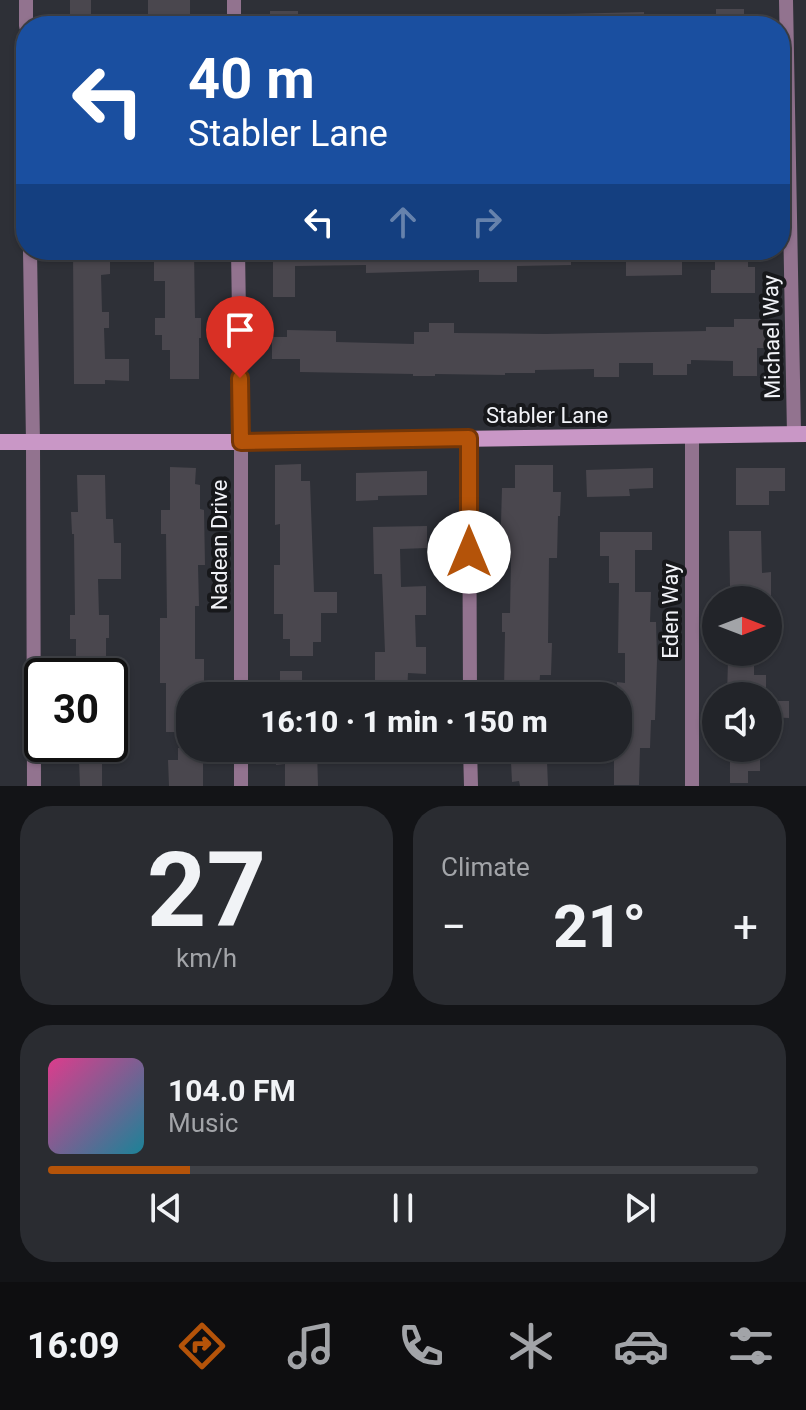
<!DOCTYPE html>
<meta charset="utf-8">
<style>
:root{--surface:#222429;--page:#2a2c31;--text:#f1f3f6;--muted:#a2a4a8;--line:#3f4146;--accent:#b45309}
body{margin:0;font-family:Roboto,sans-serif;background:var(--page);color:var(--text);height:100vh;display:flex;flex-direction:column;font-size:30px;white-space:nowrap}
*{box-sizing:border-box;margin:0}
p{font-size:26px;color:var(--muted)}
.icon{flex:none;width:44px;height:44px;fill:none;stroke:currentColor;stroke-width:2;stroke-linecap:round;stroke-linejoin:round}
.map{position:relative;height:786px;overflow:hidden}
.side{display:flex;flex-direction:column;gap:20px;padding:20px;background:#131417;flex:1}
.side>*{flex:none}
.top-card{position:absolute;left:16px;top:16px;width:774px;height:244px;border-radius:32px;box-shadow:0 2px 6px #0004,0 0 0 2px var(--line);background:#1a4fa0;color:#fff;overflow:hidden}
.needle{width:52px;rotate:90deg}
.tools{position:absolute;left:702px;top:586px;display:grid;gap:16px}
.tools a{display:grid;place-items:center;width:80px;height:80px;border-radius:50%;background:var(--surface);box-shadow:0 2px 6px #0004,0 0 0 2px var(--line);font-size:40px}
.speed{position:absolute;left:24px;top:658px;display:flex;gap:16px;font-size:40px;font-weight:700;text-align:center}
.speed>*{display:grid;place-content:center;width:104px;height:104px;border-radius:50%;background:var(--surface);box-shadow:0 2px 6px #0004,0 0 0 2px var(--line);line-height:1}
.speed .limit{border:4px solid #111;border-radius:12px;background:#fff;color:#111}
.pin{position:absolute;display:grid;place-items:center;width:68px;height:68px;color:#fff;margin:-82px -34px;border-radius:50% 50% 50% 0;rotate:-45deg;box-shadow:0 0 8px #0007}
.pin .icon{rotate:45deg}
.me{position:absolute;width:88px;margin:-44px;rotate:0deg;stroke-linejoin:round;filter:drop-shadow(0 0 6px #0008)}
.turn{display:flex;align-items:center;gap:28px;height:168px;padding:0 40px;font-size:36px}
.turn .icon{width:104px;height:104px;stroke-width:2.5}
.turn b{display:block;font-size:56px;line-height:68px}
.lanes{display:flex;align-items:center;height:76px;padding:0 40px;background:#0003;justify-content:center;gap:40px;direction:ltr}
.lanes .off{opacity:.35}
.big{font-size:60px;font-weight:800;line-height:1.1}
.side .tile{flex:1;display:flex;flex-direction:column;justify-content:center;gap:12px;min-width:0;padding:0 28px;border-radius:32px;background:var(--page)}
.side .dial{align-items:center;gap:0}
.dial b{font-size:104px;line-height:1}
.song{display:flex;align-items:center;gap:24px}
.cover{width:96px;height:96px;border-radius:12px;background:linear-gradient(135deg,hsl(330 70% 55%),hsl(190 70% 35%))}
.played{height:8px;border-radius:4px;background:linear-gradient(90deg,var(--accent) 20%,var(--line) 20%)}
.keys{display:flex;justify-content:space-around;direction:ltr}
.heat{display:flex;justify-content:space-between;align-items:center;font-size:44px;direction:ltr}
.side .tiles{flex:1;display:grid;gap:20px;grid-template-columns:1fr 1fr}
.tile:last-child{grid-column:span 2}
.trip{position:absolute;left:176px;top:682px;width:456px;height:80px;border-radius:32px;background:var(--surface);box-shadow:0 2px 6px #0004,0 0 0 2px var(--line);font-weight:800;line-height:80px;text-align:center}
.menu{display:flex;height:128px;justify-content:space-around;align-items:center;background:#0e0e10;color:var(--muted)}
.menu .icon{width:56px;height:56px}
.menu .on{color:var(--accent)}
.menu b{font-size:36px;color:var(--text)}
.map>svg:first-child{display:block}
</style>
<div class="map">
<svg width="806" height="786" viewBox="0 0 806 786">
<rect width="100%" height="100%" fill="#2e3037"/>
<path fill="#4a474e" d="M70 0H91V26H70Z
M148 0H190V26H161V21H148Z
M716 9H744V26H716Z
M270 11H298V26H270Z
M644 12V26H564V14Z
M73 250H110V274L101 275 102 312H109V328H104L105 359H129V381L105 380V384H74Z
M154 250H194L195 318H201V338H199V379H170V350H162V335H155V318H165V281H154Z
M273 250H571V265L517 266V282H479V270L366 273V265L295 266V297H273Z
M626 250H682V275L626 276Z
M715 250H748V267H755V293H711V270H715Z
M734 319H766V348H757V376H733V361L691 360V364H687V375H653V363H619V377H594V369L535 370V373H505V375L435 374V376H413V374L300 372V359H272V337H287V330L336 331V342L414 344V332H429V323H454V333L545 334 706 331V327H734Z
M301 464V481H310L314 592H337V613H321V642H313V656H290V639H283V614H274V565H280V524L275 525V465Z
M515 465H553V492H561L560 516H558L557 558H549L548 643H552L551 675H540L539 691 504 690 505 632H502V613H510L511 558 500 557 502 488H515Z
M170 467 196 468 195 484 200 485V509L204 510 205 565H198L199 606H195V659H204V696H190V732H166V683H160V618H167L166 534H161V510H170Z
M653 468V488L629 489 630 496 587 497 586 470Z
M736 468H785V491H769V505H736Z
M427 471V495L378 496V500L356 501V473Z
M77 475H105L106 519H113L114 543H121V579H98L99 615H109V638H106V656H98V675H76V639H70V615H75L74 534H72L71 512H78Z
M427 526V548L400 549 401 587 426 586V615H415L416 647H426V674L408 673 407 694 375 693V652H385L382 574H374L373 527Z
M729 531H761L762 573 771 572V600H738L739 587H730Z
M600 532H652V550H635V592H651L650 622H656L657 660 655 720H651L650 748H640L639 785H614V748H618L617 682 625 683V653H618L619 583H609V556H600Z
M728 660H754V675H766V696H727Z
M280 671H302V696H280Z
M769 701H789V718L769 717Z
M83 744H102V786H80L79 760H83Z
M178 748H200L199 759H203V786H169L168 760H178Z
M275 748H317L318 786H285V764L276 765Z
M741 748H760V771H748V783H730V758H741Z
M547 761 548 786H520L519 781 512 782 511 762Z"/>
<g fill="none" stroke-linecap="round" stroke-linejoin="round">
<path stroke="#92738f" stroke-width="14" d="M26 0V26
M234 0V26
M786 0 794 434
M30 250 33 443 34 786
M238 250 241 442V696
M692 436V786
M469 438 470 696
M241 748V786
M470 748 471 786"/>
<path stroke="#c997c6" stroke-width="16" d="M0 442H241L806 434"/>
</g>
<g fill="none" stroke-linecap="round" stroke-linejoin="round">
<g stroke="#753606" stroke-width="20">
<path id="route" d="M240 378 241 442 469 438V552"/>
</g>
<use href="#route" stroke="#b45309" stroke-width="14"/>
</g>
<g text-anchor="middle" stroke-width="8" stroke-linejoin="round" paint-order="stroke">
<g font-size="22" fill="#f2f3f8" stroke="#17181b">
<text transform="translate(771 337) rotate(-91)" y="8">Michael Way</text>
<text x="547" y="423">Stabler Lane</text>
<text transform="translate(219 545) rotate(-90)" y="8">Nadean Drive</text>
<text transform="translate(670 611) rotate(-90)" y="8">Eden Way</text>
</g>
</g>
</svg>
<div class="tools">
<a><svg class="needle" viewBox="-14 -14 28 28"><path d="M0-13l5 13h-10z" fill="#e53935"/><path d="M0 13l5-13h-10z" fill="#a2a4a8"/></svg></a>
<a><svg class="icon" aria-label="sound" viewBox="0 0 24 24"><path d="M4 9h4l5-4v14l-5-4H4zM17 9q2 3 0 6"/></svg></a>
</div>
<div class="speed"><div class="limit">30</div></div>
<div class="pin" style="left:240px;top:378px;background:#d93025"><svg class="icon" aria-label="arrive" viewBox="0 0 24 24"><path d="M6 21V4h12l-3 4 3 4H6"/></svg></div>
<svg class="me" style="left:469px;top:552px" viewBox="-20 -20 40 40"><circle r="19" fill="#fff"/><path d="M0-13L10 11 0 6-10 11z" fill="#b45309"/></svg>
<div class="trip">16:10 · 1 min · 150 m</div>
<div class="top-card">
<div class="turn"><svg class="icon" aria-label="left" viewBox="0 0 24 24"><path d="M17 20v-9H6M10 6l-5 5 5 5"/></svg><div><b>40 m</b>Stabler Lane</div></div>
<div class="lanes"><svg class="icon" aria-label="left" viewBox="0 0 24 24"><path d="M17 20v-9H6M10 6l-5 5 5 5"/></svg><svg class="icon off" aria-label="ahead" viewBox="0 0 24 24"><path d="M12 20V5M6 11l6-6 6 6"/></svg><svg class="icon off" aria-label="right" viewBox="0 0 24 24"><path d="M7 20v-9h11M14 6l5 5-5 5"/></svg></div>
</div>
</div>
<section class="side">
<div class="tiles">
<div class="tile dial"><b>27</b><p>km/h</p></div>
<div class="tile"><p>Climate</p>
<div class="heat"><a>−</a><b class="big">21°</b><a>+</a></div>
</div>
<div class="tile">
<div class="song"><i class="cover"></i><div><b>104.0 FM</b><p>Music</p></div></div>
<div class="played"></div>
<div class="keys"><svg class="icon" aria-label="previous" viewBox="0 0 24 24"><path d="M18 5L8 12l10 7zM5 5v14"/></svg><svg class="icon" aria-label="pause" viewBox="0 0 24 24"><path d="M8 5v14M16 5v14"/></svg><svg class="icon" aria-label="next" viewBox="0 0 24 24"><path d="M6 5l10 7-10 7zM19 5v14"/></svg></div>
</div>
</div>
</section>
<nav class="menu">
<b>16:09</b>
<svg class="icon on" aria-label="directions" viewBox="0 0 24 24"><path d="M12 3l9 9-9 9-9-9zM9 14v-3h6M13 9l2 2-2 2"/></svg>
<svg class="icon" aria-label="music" viewBox="0 0 24 24"><path d="M9 18V5l10-2v13"/><circle cx="6" cy="18" r="3"/><circle cx="16" cy="16" r="3"/></svg>
<svg class="icon" aria-label="phone" viewBox="0 0 24 24"><path d="M5 4h4l2 5-3 2q2 4 5 5l2-3 5 2v4C11 20 4 13 5 4z"/></svg>
<svg class="icon" aria-label="climate" viewBox="0 0 24 24"><path d="M12 3v18M4 7l16 10M4 17L20 7"/></svg>
<svg class="icon" aria-label="car" viewBox="0 0 24 24"><path d="M5 17H2v-5l4-1 3-4h7l3 4 3 1v5h-3M9 17h6M6 11h13"/><circle cx="7" cy="17" r="2"/><circle cx="17" cy="17" r="2"/></svg>
<svg class="icon" aria-label="filters" viewBox="0 0 24 24"><path d="M4 7h16M4 17h16"/><circle cx="9" cy="7" r="2"/><circle cx="15" cy="17" r="2"/></svg>
</nav>
